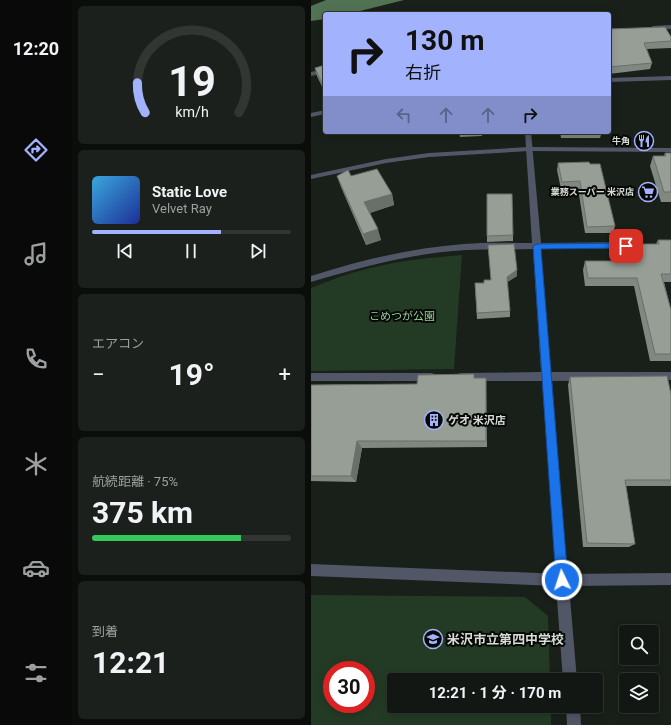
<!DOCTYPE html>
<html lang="ja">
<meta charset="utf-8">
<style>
:root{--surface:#131713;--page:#1c201c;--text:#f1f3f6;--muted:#9d9fa0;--line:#323633;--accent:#a2b2fd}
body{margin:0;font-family:Roboto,"Noto Sans JP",sans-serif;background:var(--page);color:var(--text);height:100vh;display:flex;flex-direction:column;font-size:15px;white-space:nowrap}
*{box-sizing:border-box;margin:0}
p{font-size:13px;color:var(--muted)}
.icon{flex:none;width:22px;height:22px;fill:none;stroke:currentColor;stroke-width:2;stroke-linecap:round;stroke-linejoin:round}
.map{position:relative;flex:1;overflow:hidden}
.details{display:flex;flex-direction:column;gap:6px;padding:6px;background:#0a0d0a;width:239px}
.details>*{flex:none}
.guide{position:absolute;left:12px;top:12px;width:288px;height:122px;border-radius:4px;box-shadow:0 2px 10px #0003,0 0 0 1px var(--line);background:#a2b2fd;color:#111;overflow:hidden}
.controls{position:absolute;left:308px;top:625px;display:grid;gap:8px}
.controls a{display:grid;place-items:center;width:40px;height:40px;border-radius:4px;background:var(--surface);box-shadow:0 2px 10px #0003,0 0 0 1px var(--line);font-size:20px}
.speed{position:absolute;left:12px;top:661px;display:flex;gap:8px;font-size:20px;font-weight:700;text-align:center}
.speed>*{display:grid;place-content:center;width:52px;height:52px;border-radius:50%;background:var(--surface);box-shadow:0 2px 10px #0003,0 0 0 1px var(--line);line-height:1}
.speed .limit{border:6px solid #d22;background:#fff;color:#111}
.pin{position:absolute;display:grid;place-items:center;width:34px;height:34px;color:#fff;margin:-17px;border-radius:8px;box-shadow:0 2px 6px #0006}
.me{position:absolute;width:44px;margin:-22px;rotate:356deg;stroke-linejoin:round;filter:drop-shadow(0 0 3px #0008)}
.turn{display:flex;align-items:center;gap:14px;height:84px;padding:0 16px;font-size:18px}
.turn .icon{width:52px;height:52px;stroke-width:2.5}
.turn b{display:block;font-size:28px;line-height:34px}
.lanes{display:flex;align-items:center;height:38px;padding:0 16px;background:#0003;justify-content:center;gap:20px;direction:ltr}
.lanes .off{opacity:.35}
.big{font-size:30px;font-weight:700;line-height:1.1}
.details .tile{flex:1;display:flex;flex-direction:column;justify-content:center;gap:6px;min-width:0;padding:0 14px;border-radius:6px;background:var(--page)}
.details .dial{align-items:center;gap:0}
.dial svg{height:104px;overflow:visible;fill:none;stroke:var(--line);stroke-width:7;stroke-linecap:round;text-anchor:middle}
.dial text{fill:var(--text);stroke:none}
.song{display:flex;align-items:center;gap:12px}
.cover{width:48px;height:48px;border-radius:6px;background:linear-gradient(135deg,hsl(200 70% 55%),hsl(230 70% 35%))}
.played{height:4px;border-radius:2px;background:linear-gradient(90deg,var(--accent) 65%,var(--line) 65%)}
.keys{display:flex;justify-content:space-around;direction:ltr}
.heat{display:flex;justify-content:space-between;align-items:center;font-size:22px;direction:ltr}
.charge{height:6px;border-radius:3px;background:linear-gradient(90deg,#34c759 75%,var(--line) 0)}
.trip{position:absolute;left:76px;top:673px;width:216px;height:40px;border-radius:4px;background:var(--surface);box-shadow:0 2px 10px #0003,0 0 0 1px var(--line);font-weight:700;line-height:40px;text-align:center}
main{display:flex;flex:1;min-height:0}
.tab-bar{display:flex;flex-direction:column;width:72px;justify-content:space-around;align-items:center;background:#080908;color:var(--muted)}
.tab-bar .icon{width:28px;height:28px}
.tab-bar .selected{color:var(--accent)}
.tab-bar b{font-size:18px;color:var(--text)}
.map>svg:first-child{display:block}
</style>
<main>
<nav class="tab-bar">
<b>12:20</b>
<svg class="icon selected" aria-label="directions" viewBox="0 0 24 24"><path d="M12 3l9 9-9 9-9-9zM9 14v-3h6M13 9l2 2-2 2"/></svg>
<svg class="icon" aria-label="music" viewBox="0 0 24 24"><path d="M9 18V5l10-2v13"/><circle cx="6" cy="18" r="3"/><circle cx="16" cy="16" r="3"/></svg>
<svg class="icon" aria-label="phone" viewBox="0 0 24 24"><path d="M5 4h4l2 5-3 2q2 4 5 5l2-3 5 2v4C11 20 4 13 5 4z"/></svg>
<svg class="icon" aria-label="climate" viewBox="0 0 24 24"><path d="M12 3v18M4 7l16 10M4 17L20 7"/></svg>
<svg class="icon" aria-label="car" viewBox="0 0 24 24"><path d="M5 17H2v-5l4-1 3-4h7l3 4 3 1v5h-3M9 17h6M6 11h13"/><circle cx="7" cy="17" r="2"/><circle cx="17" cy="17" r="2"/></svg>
<svg class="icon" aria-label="filters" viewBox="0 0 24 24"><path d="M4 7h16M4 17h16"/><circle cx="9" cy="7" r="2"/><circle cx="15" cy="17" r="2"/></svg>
</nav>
<section class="details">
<div class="tile dial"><svg viewBox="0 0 100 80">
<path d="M14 69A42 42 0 1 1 86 69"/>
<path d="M14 69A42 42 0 0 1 8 46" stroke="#a2b2fd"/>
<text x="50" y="56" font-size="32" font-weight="700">19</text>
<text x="50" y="72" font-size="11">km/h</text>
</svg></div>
<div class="tile">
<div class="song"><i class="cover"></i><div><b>Static Love</b><p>Velvet Ray</p></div></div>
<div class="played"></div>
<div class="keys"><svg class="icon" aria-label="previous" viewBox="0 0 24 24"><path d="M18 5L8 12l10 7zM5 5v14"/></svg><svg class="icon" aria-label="pause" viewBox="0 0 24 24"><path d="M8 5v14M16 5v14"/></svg><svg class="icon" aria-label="next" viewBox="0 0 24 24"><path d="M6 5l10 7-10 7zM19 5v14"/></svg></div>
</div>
<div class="tile"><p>エアコン</p>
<div class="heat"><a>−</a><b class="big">19°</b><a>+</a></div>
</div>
<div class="tile"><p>航続距離 · 75%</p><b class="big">375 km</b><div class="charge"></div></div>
<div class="tile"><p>到着</p><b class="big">12:21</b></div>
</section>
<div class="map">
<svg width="360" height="725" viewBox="0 0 360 725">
<rect width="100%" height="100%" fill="#191f19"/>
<path fill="#233b24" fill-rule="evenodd" d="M151 255 143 369 0 371V288C13 283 27 277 41 273 76 262 114 258 151 255Z
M0 595 214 597 237 616 239 680H83V706H240V725H0ZM21 670H55V704H21Z"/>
<path fill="#527353" d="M15 0H93L37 14H14V19L0 21V6Z"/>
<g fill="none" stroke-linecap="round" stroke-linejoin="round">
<path fill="#525768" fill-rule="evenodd" d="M360 25V29L342 30 339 28 342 26Z
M14 69V73L0 76V72Z
M360 76V80L298 82V78Z
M14 110V114L0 117V113Z
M214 132H220L230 243 328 242 332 245 328 248 230 249 240 372H360V380L241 381 257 580 256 585 251 586 246 585 245 580 231 381H150L146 380 145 377 146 374 150 373 230 372 222 249C199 250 177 249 155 250 102 253 50 267 0 282V276C50 260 101 248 153 244 176 242 199 243 221 243Z
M0 373H120L124 374 125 377 124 380 120 381H0Z"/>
<path fill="#525768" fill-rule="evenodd" d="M218 147 360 148V152L218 151 118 157 75 163 0 179V175L75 159 118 153Z
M0 564 251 574 360 573V585L258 586 266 680H252L245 586 0 576Z
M255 706H269L270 725H256Z"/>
</g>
<path fill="#818881" d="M298 29 360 37V48L336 49 341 63 339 69 298 74Z
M14 65V93L6 76 4 68Z
M148 132H171V136L149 137Z
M249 132H291L289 138H250Z
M354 153H360V202H350L339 166 342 156H353Z
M247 163 279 164 304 226 302 233H274L267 188 250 189 246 170Z
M26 176H40L81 194 83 205 59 213 70 240 55 245 30 187Z
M176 194 202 235V241L176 242Z
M347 240H360V282H353L360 310V361H339L323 286H274L272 270 274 261H314L312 253 315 244H345Z
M177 245 206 276 196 282 199 311V317L166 319 164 283H173L180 280Z
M163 374V378H175L176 447 51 448 45 482 0 481V385L106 384Z
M259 377 360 394V486H315L324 544 318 547H272L257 385Z"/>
<path fill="#696f69" d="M81 194 83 205 57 213 53 202Z
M67 229 70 240 55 245 52 234Z
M206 270V276L195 283 196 277Z
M46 441 51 448 45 482 40 476Z"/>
<path fill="#969e96" stroke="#696f69" d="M354 27 360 37V41L333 43 341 63 298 67V29Z
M14 65V90L4 68Z
M354 153H360V192H353L342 156H355Z
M278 162 279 164H289L304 226 276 227 269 181 251 182 247 163Z
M66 169 81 194 53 202 67 229 52 234 26 176 37 170 40 176Z
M176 194H201L202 235 176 236Z
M347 240H360V274H350L360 310V354H344L326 278H277L274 261H319L315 244H348Z
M203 244 206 270 196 277 199 311 166 313 164 283H173V280H180L177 245Z
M163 374V378H175V441H46L40 476H0V385L106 384 107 375Z
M356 376 360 394V480H314L324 544 276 543 259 377Z"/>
<path fill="#1a73e8" stroke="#114b97" d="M315 243 319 246 315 248 230 249 257 580 255 584 251 585 247 584 245 580 222 246 226 244Z"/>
<defs>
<g id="restaurant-ring" transform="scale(1)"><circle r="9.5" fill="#060806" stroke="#a2b2fd" stroke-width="1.5"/><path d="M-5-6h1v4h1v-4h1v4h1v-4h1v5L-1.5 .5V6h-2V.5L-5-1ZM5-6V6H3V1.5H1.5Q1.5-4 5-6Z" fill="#a2b2fd"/></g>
<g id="supermarket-ring" transform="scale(1)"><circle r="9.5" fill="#060806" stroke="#a2b2fd" stroke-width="1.5"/><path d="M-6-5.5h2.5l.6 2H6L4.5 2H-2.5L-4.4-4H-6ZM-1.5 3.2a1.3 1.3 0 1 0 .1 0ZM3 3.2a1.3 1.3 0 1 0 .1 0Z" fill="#a2b2fd"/></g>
<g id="building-ring" transform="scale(1)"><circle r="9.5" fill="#060806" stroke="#a2b2fd" stroke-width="1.5"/><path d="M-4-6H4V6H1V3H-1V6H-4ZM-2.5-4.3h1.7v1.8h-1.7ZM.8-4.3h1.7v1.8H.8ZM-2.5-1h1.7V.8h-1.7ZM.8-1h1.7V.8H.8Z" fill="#a2b2fd"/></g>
<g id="school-ring" transform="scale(1)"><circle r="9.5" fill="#060806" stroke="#a2b2fd" stroke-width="1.5"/><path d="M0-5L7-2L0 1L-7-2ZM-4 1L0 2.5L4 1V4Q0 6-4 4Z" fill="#a2b2fd"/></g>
</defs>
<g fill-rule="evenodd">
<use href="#restaurant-ring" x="333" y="141"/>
<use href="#supermarket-ring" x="337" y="192"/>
<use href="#building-ring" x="123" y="420"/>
<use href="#school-ring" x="122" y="639"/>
</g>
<g text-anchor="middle" stroke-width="4" stroke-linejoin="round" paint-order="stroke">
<g font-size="9" font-weight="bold" fill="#d7dcd7" stroke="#060806" text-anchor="end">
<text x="319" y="144">牛角</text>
<text x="323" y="195">業務スーパー 米沢店</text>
</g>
<g font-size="11" fill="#99d09a" stroke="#060806">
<text x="91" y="320">こめつが公園</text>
</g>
<g font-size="11" font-weight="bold" fill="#d7dcd7" stroke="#060806" text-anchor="start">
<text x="137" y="424">ゲオ 米沢店</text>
</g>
<g font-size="13" font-weight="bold" fill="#d7dcd7" stroke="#060806" text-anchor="start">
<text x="136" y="644">米沢市立第四中学校</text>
</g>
</g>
</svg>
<div class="controls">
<a><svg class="icon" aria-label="search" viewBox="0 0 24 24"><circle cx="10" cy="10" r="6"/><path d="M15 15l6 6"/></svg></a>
<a><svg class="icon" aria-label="layers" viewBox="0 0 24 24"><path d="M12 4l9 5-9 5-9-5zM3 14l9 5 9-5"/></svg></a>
</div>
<div class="speed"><div class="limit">30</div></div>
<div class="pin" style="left:315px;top:246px;background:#d93025"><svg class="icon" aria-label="arrive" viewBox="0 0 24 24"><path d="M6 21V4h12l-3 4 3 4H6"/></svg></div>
<svg class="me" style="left:251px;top:580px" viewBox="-20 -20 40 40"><circle r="17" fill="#1a73e8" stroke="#fff" stroke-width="3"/><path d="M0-11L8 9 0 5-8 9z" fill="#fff"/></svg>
<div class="trip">12:21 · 1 分 · 170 m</div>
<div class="guide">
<div class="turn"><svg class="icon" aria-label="right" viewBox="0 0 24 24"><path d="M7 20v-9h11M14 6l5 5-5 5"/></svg><div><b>130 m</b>右折</div></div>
<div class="lanes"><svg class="icon off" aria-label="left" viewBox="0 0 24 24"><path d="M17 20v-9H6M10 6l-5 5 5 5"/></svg><svg class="icon off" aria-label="ahead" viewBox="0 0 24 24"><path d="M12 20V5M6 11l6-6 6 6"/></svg><svg class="icon off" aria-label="ahead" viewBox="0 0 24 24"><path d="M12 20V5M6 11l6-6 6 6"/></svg><svg class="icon" aria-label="right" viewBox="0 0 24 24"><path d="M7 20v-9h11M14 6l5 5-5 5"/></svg></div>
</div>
</div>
</main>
